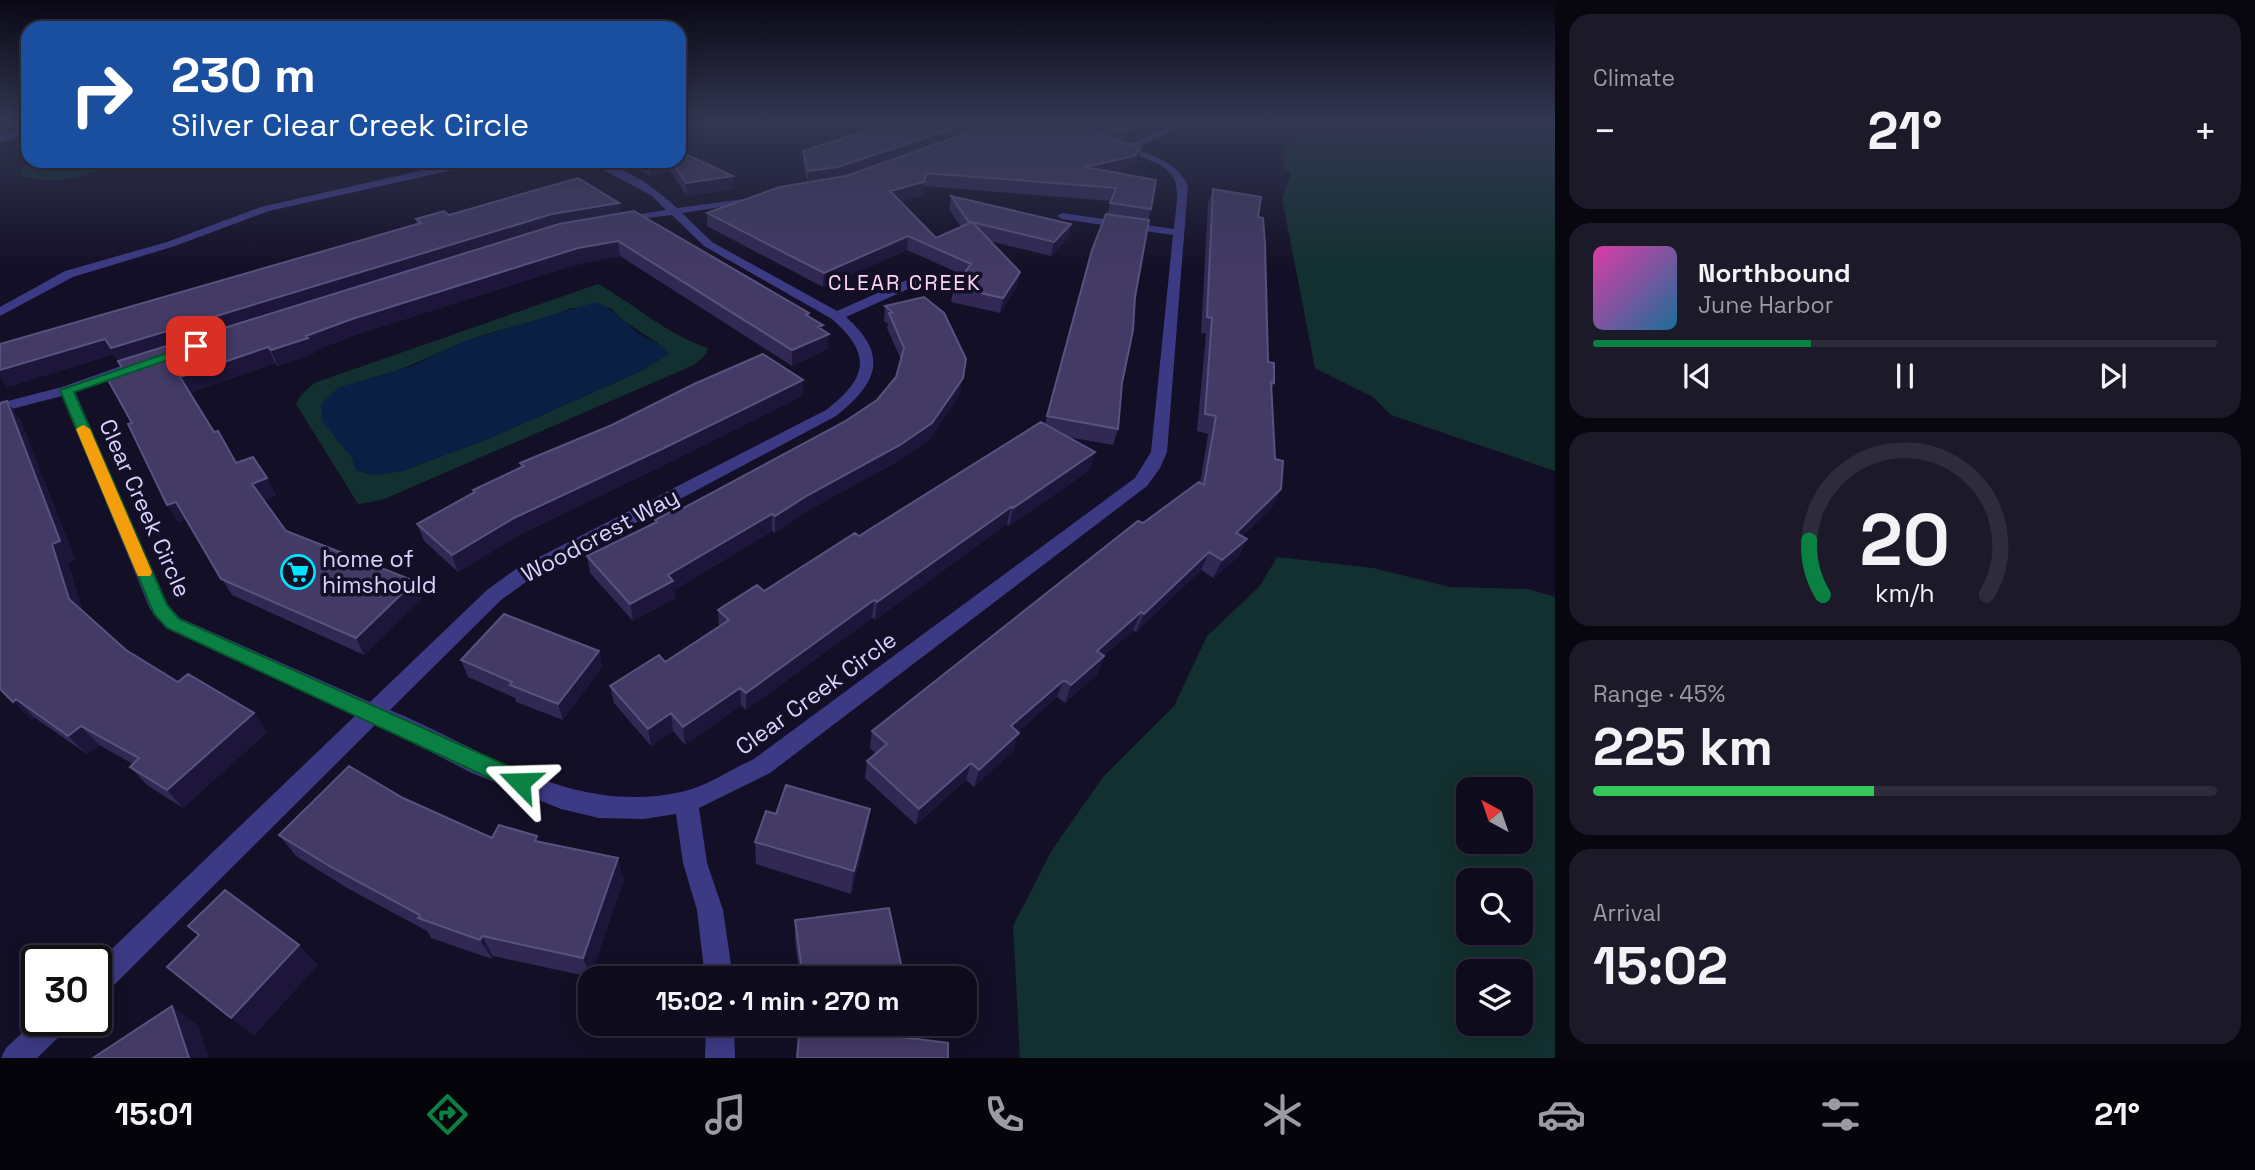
<!DOCTYPE html>
<meta charset="utf-8">
<style>
:root{--surface:#0e0b1c;--page:#1c1929;--text:#f1f3f6;--muted:#9b9ba3;--line:#2e2b3b;--accent:#0b8043}
body{margin:0;font-family:"Space Grotesk",sans-serif;background:var(--page);color:var(--text);height:100vh;display:flex;flex-direction:column;font-size:26px;white-space:nowrap}
*{box-sizing:border-box;margin:0}
p{font-size:23px;color:var(--muted)}
.icon{flex:none;width:38px;height:38px;fill:none;stroke:currentColor;stroke-width:2;stroke-linecap:round;stroke-linejoin:round}
.map{position:relative;flex:1;overflow:hidden}
.drawer{display:flex;flex-direction:column;gap:14px;padding:14px;background:#08060f;width:700px}
.drawer>*{flex:none}
.guide{position:absolute;left:21px;top:21px;width:665px;height:147px;border-radius:21px;box-shadow:0 4px 18px #0003,0 0 0 2px var(--line);background:#1a4fa0;color:#fff;overflow:hidden}
.needle{width:46px;rotate:320deg}
.controls{position:absolute;left:1456px;top:777px;display:grid;gap:14px}
.controls a{display:grid;place-items:center;width:77px;height:77px;border-radius:14px;background:var(--surface);box-shadow:0 4px 18px #0003,0 0 0 2px var(--line);font-size:35px}
.speed{position:absolute;left:21px;top:945px;display:flex;gap:14px;font-size:35px;font-weight:700;text-align:center}
.speed>*{display:grid;place-content:center;width:91px;height:91px;border-radius:50%;background:var(--surface);box-shadow:0 4px 18px #0003,0 0 0 2px var(--line);line-height:1}
.speed .limit{border:4px solid #111;border-radius:10px;background:#fff;color:#111}
.pin{position:absolute;display:grid;place-items:center;width:60px;height:60px;color:#fff;margin:-30px;border-radius:14px;box-shadow:0 4px 10px #0006}
.me{position:absolute;width:77px;margin:-38px;rotate:292deg;stroke-linejoin:round;filter:drop-shadow(0 0 5px #0008)}
.turn{display:flex;align-items:center;gap:24px;height:147px;padding:0 35px;font-size:32px}
.turn .icon{width:91px;height:91px;stroke-width:2.5}
.turn b{display:block;font-size:49px;line-height:60px}
.big{font-size:52px;font-weight:800;line-height:1.1}
.drawer .card{flex:1;display:flex;flex-direction:column;justify-content:center;gap:10px;min-width:0;padding:0 24px;border-radius:21px;background:var(--page)}
.drawer .dial{align-items:center;gap:0}
.dial svg{height:182px;overflow:visible;fill:none;stroke:var(--line);stroke-width:7;stroke-linecap:round;text-anchor:middle}
.dial text{fill:var(--text);stroke:none}
.song{display:flex;align-items:center;gap:21px}
.cover{width:84px;height:84px;border-radius:10px;background:linear-gradient(135deg,hsl(320 70% 55%),hsl(200 70% 35%))}
.played{height:7px;border-radius:4px;background:linear-gradient(90deg,var(--accent) 35%,var(--line) 35%)}
.keys{display:flex;justify-content:space-around;direction:ltr}
.heat{display:flex;justify-content:space-between;align-items:center;font-size:38px;direction:ltr}
.charge{height:10px;border-radius:5px;background:linear-gradient(90deg,#34c759 45%,var(--line) 0)}
.trip{position:absolute;left:578px;top:966px;width:399px;height:70px;border-radius:21px;background:var(--surface);box-shadow:0 4px 18px #0003,0 0 0 2px var(--line);font-weight:800;line-height:70px;text-align:center}
.tabs{display:flex;height:112px;justify-content:space-around;align-items:center;background:#06040b;color:var(--muted)}
.tabs .icon{width:49px;height:49px}
.tabs .selected{color:var(--accent)}
.tabs b{font-size:32px;color:var(--text)}
main{display:flex;flex:1;min-height:0}
.map>svg:first-child{display:block}
</style>
<main>
<div class="map">
<svg width="1555" height="1058" viewBox="0 0 1555 1058">
<rect width="100%" height="100%" fill="#130f26"/>
<path fill="#12302f" fill-rule="evenodd" d="M1396 123H1555V471L1391 415 1373 397 1315 368 1282 198 1291 173 1284 168 1283 149C1302 117 1390 136 1422 134L1418 128Z
M33 161H116C88 177 52 187 20 175L23 166Z
M598 284C636 305 666 334 708 348L706 354 694 365 382 500 358 504 296 404 301 395 314 383ZM571 308H611C628 329 653 335 669 354L639 372 490 438 402 471 374 475 356 470 352 458 370 378C404 371 430 356 461 343 496 328 536 324 571 308Z
M1277 557 1373 568 1450 587 1528 589 1555 597V1058H1020L1013 926 1052 850 1103 777 1174 706 1207 636 1260 586ZM1468 789H1521V842H1468ZM1468 880H1521V933H1468ZM1468 971H1521V1024H1468Z"/>
<path fill="#0a1f44" d="M596 302C614 309 625 324 641 335 652 342 661 343 669 354L639 372 490 438 402 471 374 475 356 470 352 458 322 421 321 404 339 387 413 366 462 342Z"/>
<g fill="none" stroke-linecap="round" stroke-linejoin="round">
<path fill="#3d3a85" fill-rule="evenodd" d="M1179 123H1190L1133 149C1156 156 1176 163 1188 185L1167 452 1160 468 1147 486 770 773 699 808 707 863 723 910 733 978H705L697 910 683 863 676 814 644 819 599 818 561 809 472 773 376 724 106 993 96 997V964L356 715 166 628 150 609 62 396 0 412V403L62 387 138 360H148V366L75 392 168 605 180 618 370 702 487 590 516 569 826 410C867 378 873 355 832 319L704 246 672 215 615 222V218L666 210 651 195 586 161C619 161 653 186 677 208L765 196 766 198 761 201 682 213 712 242 837 311 909 279H917V285L846 317C889 355 878 383 836 416L530 579 501 600 390 710C487 750 570 816 681 792 706 787 731 769 754 759L1135 478 1151 452 1173 235 1062 219 1057 216 1062 213 1174 229C1178 186 1186 172 1138 156 1130 153 1120 152 1112 147L1117 144 1124 146Z
M28 128V134L0 142V136Z
M462 161H476L453 170 269 211 175 246 73 277 0 316V307L65 271 167 242 261 207Z
M37 1019 70 1020 66 1030 37 1058H1L6 1048Z
M706 1024H734L735 1058H705Z"/>
</g>
<path fill="#312854" d="M891 123H1146L1140 125 1137 138 1125 143 1138 161 1130 169 1115 172 1151 209 1148 220 1122 383 1118 429 1113 445 1068 437 1090 470 1009 526 1007 524 875 620 872 618 746 710 741 705 685 745 673 731 651 746 614 703 610 686 665 662 719 627 718 610 764 591 859 536 1045 424 1092 250 1107 214 1111 201 924 186 923 195 900 201 936 238 961 227 949 209 951 196 1071 224 1068 238 1051 256 990 241 1020 272 1017 286 1000 313 951 302 954 287 963 275 907 250 823 287 707 226V213L808 183 803 164V151Z
M227 161H269L234 169Z
M623 161H679L734 189 687 196 670 171 651 177Z
M1213 189 1258 217 1268 362 1274 383 1272 389 1275 459 1281 489 1272 507 1242 536 1247 539 1238 557 1213 578 1201 570 1136 632 1133 630 1104 656 1097 674 1065 703 1057 697 1018 732 1013 751 974 787 966 780 916 825 865 778 867 761 876 754 870 748 872 731 1143 523 1200 483 1208 434 1197 431 1206 334 1201 333 1208 203Z
M619 203 620 214 809 313V317L823 325V330L828 349 792 366 620 256 581 263 358 334 313 351 314 353 278 366 275 363 189 393 214 432 236 463 267 478 276 495 263 500 286 531 422 598 364 655 232 595 186 519 178 522 167 505 132 423 125 373 114 354 7 387 417 225 416 219 449 215Z
M885 306 944 313 960 394 930 439 898 461 807 511 775 533 772 531 674 590 675 598 633 621 590 573 587 556 655 522V520L678 511 844 422 877 400 896 377 901 360 887 328 888 324 884 321Z
M803 380 802 396 666 464 519 535 458 572 424 541 417 524 474 493 473 490 521 467 520 463Z
M20 419 75 560 68 563 83 612 126 650 178 682 267 732 183 808 147 785 130 767 133 764 99 745 87 754 35 718 32 720 0 689Z
M599 651 602 667 563 720 516 702 515 698 468 677 461 660Z
M403 798 492 838 539 842 624 879 590 977 493 956 492 959 431 938 427 931 347 888 296 856 279 835Z
M870 809 867 832 851 894 756 864 755 842 776 814Z
M795 920 904 978H800L795 941Z"/>
<path fill="#1d163a" d="M969 123H1002L837 179 808 184V171Z
M1140 126 1137 138 1122 144 1125 132Z
M1141 148 1138 161 1130 169 1082 180 1085 167Z
M231 161H269L234 169Z
M660 161H669L670 171 651 177 650 164Z
M926 173 923 195 889 204 890 191Z
M733 176 734 189 687 196 686 183Z
M619 203 621 216 120 364 114 354 7 387 0 377V370L105 339 552 214Z
M1071 224 1068 238 1051 256 1054 242Z
M908 236 907 250 823 287 824 273Z
M618 241 620 256 581 263 358 334 313 351 314 353 278 366 271 350 306 336 352 319 578 248Z
M1020 272 1017 286 1000 313 1003 298Z
M823 325 822 337 829 334 828 349 792 366V350L818 327Z
M268 347 275 363 189 393 180 377Z
M966 359 960 394 930 439 898 461 807 511 775 533V516Z
M803 380 802 396 666 464 519 535 458 572 452 555 514 518Z
M7 401 20 419 75 560 68 563 85 618 69 599Z
M1095 452 1090 470 1009 526 1013 508Z
M267 478 276 495 261 501 252 484Z
M1281 489 1272 507 1227 550 1236 533Z
M176 502 186 519 178 522 167 505Z
M1011 507 1007 524 875 620 877 602Z
M772 514V531L674 590 675 598 633 621 630 604 668 575Z
M1247 539 1238 557 1213 578 1222 560Z
M1209 552 1201 570 1136 632 1144 614Z
M415 581 422 598 364 655 356 638Z
M874 600 872 618 746 710V693Z
M1141 612 1133 630 1104 656 1097 674 1065 703 1071 685 1097 651Z
M599 651 602 667 563 720 558 704Z
M1064 680 1057 697 1005 744 1011 726Z
M740 688 741 705 685 745 683 727Z
M16 699 35 718 32 720 13 702Z
M254 713 267 732 183 808 167 790Z
M671 713 673 731 651 746 648 729Z
M81 726 99 745 87 754 68 736Z
M1019 733 1013 751 974 787 979 770Z
M971 763 966 780 916 825 919 809Z
M870 809 867 832 851 894 854 871Z
M618 858 624 879 590 977 583 958Z
M482 936 493 956 492 959 480 940Z
M299 945 318 965 254 1036 231 1018Z
M172 1006 198 1025 209 1058H189Z"/>
<path fill="#433a66" stroke="#5a527e" stroke-width="2" d="M891 123H969L838 167 808 171 803 151Z
M996 123H1062L1141 148 1134 156 1085 167 1156 180 1151 209 1110 203 1116 188 926 173 924 182 890 191 936 238 972 222 968 221 951 196 1071 224 1054 242 972 222 1020 272 1003 298 954 287 971 264 908 236 824 273 707 213 780 187 846 176Z
M1094 123H1139L1140 126 1125 132Z
M679 151 733 176 686 183 671 161H679Z
M645 161H660L650 164Z
M578 178 619 203 552 214 111 348 105 339 0 370V344L421 223 416 219 444 211 449 215Z
M1213 189 1261 197 1258 217 1263 218 1265 245 1268 362 1274 363V383L1271 382 1275 459 1283 461 1281 489 1236 533 1247 539 1222 560 1209 552 1144 614 1141 612 1097 651 1104 656 1071 685 1064 680 1011 726 1019 733 979 770 971 763 919 809 867 761 887 744 872 731 1138 521 1143 523 1199 482 1204 485 1216 416 1205 414 1212 318 1207 317Z
M634 211 809 313 806 315 823 325 818 327 829 334 792 350 618 241 578 248 352 319 306 336 308 338 271 350 268 347 180 377 214 432 218 431 236 463 253 457 267 478 252 484 286 531 415 581 356 638 221 579 176 502 167 505 128 424 132 423 107 378 125 373 118 361 559 224Z
M1106 214 1149 220 1135 297 1133 330 1122 383 1118 429 1047 416 1092 250Z
M924 297 944 313 966 359 963 378 932 423 900 445 808 495 775 516 772 514 668 575 673 581 630 604 587 556 657 522 655 520 675 509 678 511 844 422 877 400 896 377 904 348 889 313 892 312 885 306Z
M763 354 803 380 664 448 514 518 452 555 417 524 475 492 473 490 524 466 520 463 612 425 694 384Z
M7 401 60 541 52 544 69 599 126 650 178 682 188 674 254 713 167 790 130 767 139 758 81 726 68 736 16 699 13 702 0 689V403Z
M1041 422 1095 452 1013 508 1011 507 877 602 874 600 746 693 740 688 683 727 671 713 648 729 610 686 659 655 665 662 729 620 718 610 757 585 764 591 855 533 859 536Z
M504 614 599 651 558 704 510 685 512 682 461 660Z
M349 766 403 798 492 838 499 825 537 836 535 841 618 858 583 958 482 936 480 940 418 918 420 915 331 867 279 835Z
M786 785 870 809 854 871 755 842 766 811 776 814Z
M225 890 299 945 231 1018 167 967 199 935 188 926Z
M889 908 904 978H803L795 920Z
M172 1006 189 1058H93Z
M800 1024 948 1043V1058H797Z"/>
<linearGradient id="sky" x2="0" y2="1"><stop stop-color="#0a0815"/><stop offset="0.45" stop-color="#333752"/><stop offset="1" stop-color="#333752" stop-opacity="0"/></linearGradient>
<rect width="1555" height="271" fill="url(#sky)"/>
<path fill="#0b8043" stroke="#07532c" stroke-width="2" d="M196 343 200 344V349L74 392 167 605 179 619 528 775 531 782 528 789 520 792 513 789 167 628 154 614 60 390Z"/>
<path fill="#f59e0b" d="M83 425 90 429 152 572 150 576H138L136 572 76 429Z"/>
<defs>
<g id="supermarket-ring" transform="scale(1.75)"><circle r="9.5" fill="#130f26" stroke="#00e5ff" stroke-width="1.5"/><path d="M-6-5.5h2.5l.6 2H6L4.5 2H-2.5L-4.4-4H-6ZM-1.5 3.2a1.3 1.3 0 1 0 .1 0ZM3 3.2a1.3 1.3 0 1 0 .1 0Z" fill="#00e5ff"/></g>
</defs>
<g fill-rule="evenodd">
<use href="#supermarket-ring" x="298" y="572"/>
</g>
<g text-anchor="middle" stroke-width="7" stroke-linejoin="round" paint-order="stroke">
<g font-size="21" letter-spacing="2" fill="#ffd6f0" stroke="#130f26">
<text x="905" y="290">CLEAR CREEK</text>
</g>
<g font-size="23" fill="#d9d4ff" stroke="#130f26">
<text transform="translate(145 508) rotate(66)" y="8">Clear Creek Circle</text>
<text transform="translate(600 535) rotate(-28)" y="8">Woodcrest Way</text>
<text transform="translate(816 693) rotate(-36)" y="8">Clear Creek Circle</text>
</g>
<g font-size="23" fill="#d9d4ff" stroke="#130f26" text-anchor="start">
<text x="322" y="567">home of<tspan x="322" dy="26">himshould</tspan></text>
</g>
</g>
</svg>
<div class="controls">
<a><svg class="needle" viewBox="-14 -14 28 28"><path d="M0-13l5 13h-10z" fill="#e53935"/><path d="M0 13l5-13h-10z" fill="#9b9ba3"/></svg></a>
<a><svg class="icon" aria-label="search" viewBox="0 0 24 24"><circle cx="10" cy="10" r="6"/><path d="M15 15l6 6"/></svg></a>
<a><svg class="icon" aria-label="layers" viewBox="0 0 24 24"><path d="M12 4l9 5-9 5-9-5zM3 14l9 5 9-5"/></svg></a>
</div>
<div class="speed"><div class="limit">30</div></div>
<div class="pin" style="left:196px;top:346px;background:#d93025"><svg class="icon" aria-label="arrive" viewBox="0 0 24 24"><path d="M6 21V4h12l-3 4 3 4H6"/></svg></div>
<svg class="me" style="left:520px;top:782px" viewBox="-20 -20 40 40"><path d="M0-17L14 15 0 8-14 15z" fill="#0b8043" stroke="#fff" stroke-width="4"/></svg>
<div class="trip">15:02 · 1 min · 270 m</div>
<div class="guide">
<div class="turn"><svg class="icon" aria-label="right" viewBox="0 0 24 24"><path d="M7 20v-9h11M14 6l5 5-5 5"/></svg><div><b>230 m</b>Silver Clear Creek Circle</div></div>
</div>
</div>
<section class="drawer">
<div class="card"><p>Climate</p>
<div class="heat"><a>−</a><b class="big">21°</b><a>+</a></div>
</div>
<div class="card">
<div class="song"><i class="cover"></i><div><b>Northbound</b><p>June Harbor</p></div></div>
<div class="played"></div>
<div class="keys"><svg class="icon" aria-label="previous" viewBox="0 0 24 24"><path d="M18 5L8 12l10 7zM5 5v14"/></svg><svg class="icon" aria-label="pause" viewBox="0 0 24 24"><path d="M8 5v14M16 5v14"/></svg><svg class="icon" aria-label="next" viewBox="0 0 24 24"><path d="M6 5l10 7-10 7zM19 5v14"/></svg></div>
</div>
<div class="card dial"><svg viewBox="0 0 100 80">
<path d="M14 69A42 42 0 1 1 86 69"/>
<path d="M14 69A42 42 0 0 1 8 45" stroke="#0b8043"/>
<text x="50" y="56" font-size="32" font-weight="700">20</text>
<text x="50" y="72" font-size="11">km/h</text>
</svg></div>
<div class="card"><p>Range · 45%</p><b class="big">225 km</b><div class="charge"></div></div>
<div class="card"><p>Arrival</p><b class="big">15:02</b></div>
</section>
</main>
<nav class="tabs">
<b>15:01</b>
<svg class="icon selected" aria-label="directions" viewBox="0 0 24 24"><path d="M12 3l9 9-9 9-9-9zM9 14v-3h6M13 9l2 2-2 2"/></svg>
<svg class="icon" aria-label="music" viewBox="0 0 24 24"><path d="M9 18V5l10-2v13"/><circle cx="6" cy="18" r="3"/><circle cx="16" cy="16" r="3"/></svg>
<svg class="icon" aria-label="phone" viewBox="0 0 24 24"><path d="M5 4h4l2 5-3 2q2 4 5 5l2-3 5 2v4C11 20 4 13 5 4z"/></svg>
<svg class="icon" aria-label="climate" viewBox="0 0 24 24"><path d="M12 3v18M4 7l16 10M4 17L20 7"/></svg>
<svg class="icon" aria-label="car" viewBox="0 0 24 24"><path d="M5 17H2v-5l4-1 3-4h7l3 4 3 1v5h-3M9 17h6M6 11h13"/><circle cx="7" cy="17" r="2"/><circle cx="17" cy="17" r="2"/></svg>
<svg class="icon" aria-label="filters" viewBox="0 0 24 24"><path d="M4 7h16M4 17h16"/><circle cx="9" cy="7" r="2"/><circle cx="15" cy="17" r="2"/></svg>
<b>21°</b>
</nav>
